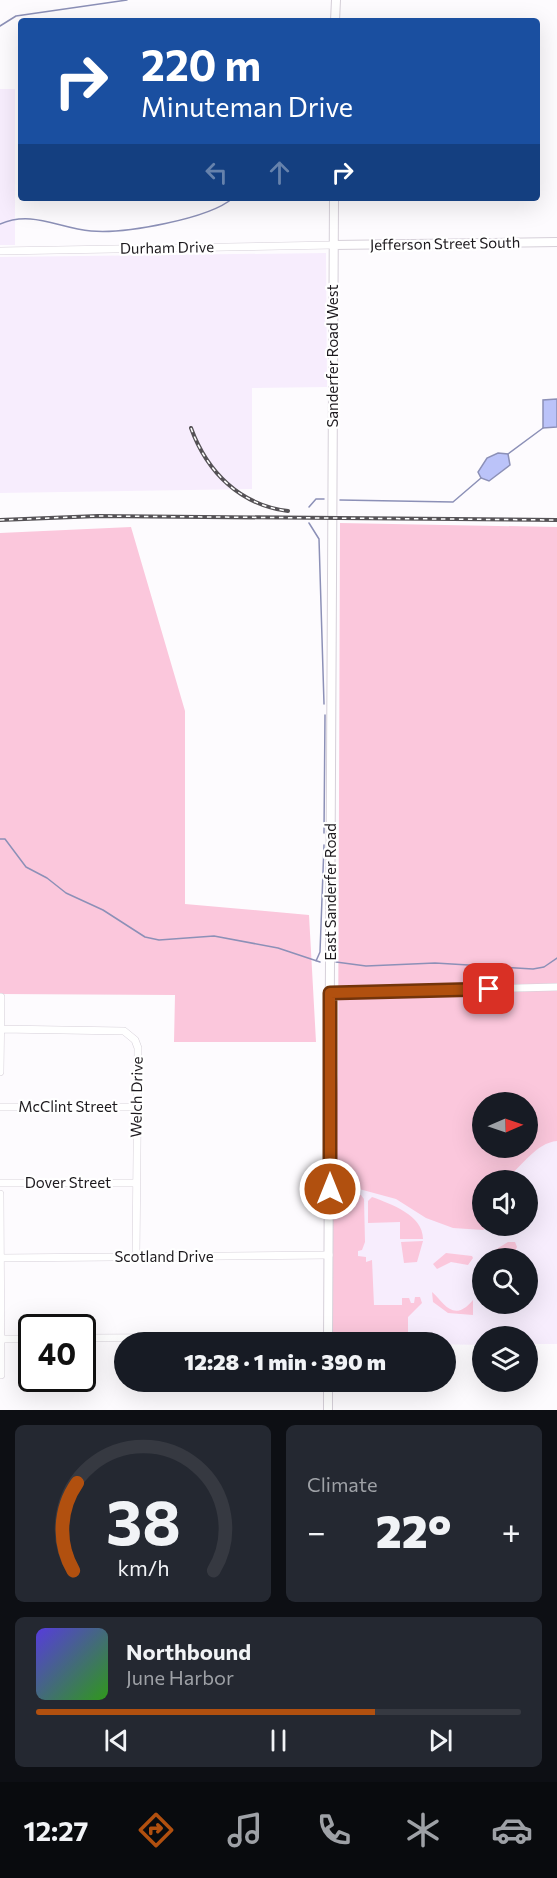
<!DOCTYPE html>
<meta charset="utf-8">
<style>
:root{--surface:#171b24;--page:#242831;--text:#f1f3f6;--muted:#9ea1a6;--line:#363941;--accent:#b1500f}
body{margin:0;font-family:Commissioner,sans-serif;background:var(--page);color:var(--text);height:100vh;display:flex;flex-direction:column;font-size:22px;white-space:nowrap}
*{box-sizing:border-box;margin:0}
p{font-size:20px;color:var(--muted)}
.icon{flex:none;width:33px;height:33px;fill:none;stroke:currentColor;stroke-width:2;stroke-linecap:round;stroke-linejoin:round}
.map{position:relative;height:1410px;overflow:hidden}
.panel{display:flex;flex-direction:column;gap:15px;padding:15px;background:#0d0f14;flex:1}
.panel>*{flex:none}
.guide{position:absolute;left:18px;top:18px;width:522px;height:183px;border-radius:6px;box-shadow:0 6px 24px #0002;background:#1a4fa0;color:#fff;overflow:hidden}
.needle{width:39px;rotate:88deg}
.buttons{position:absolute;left:472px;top:1092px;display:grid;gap:12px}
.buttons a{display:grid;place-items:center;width:66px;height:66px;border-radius:50%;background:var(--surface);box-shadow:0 6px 24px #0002;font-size:30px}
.speed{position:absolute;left:18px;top:1314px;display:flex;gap:12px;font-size:30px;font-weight:700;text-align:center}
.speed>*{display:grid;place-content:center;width:78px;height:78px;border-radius:50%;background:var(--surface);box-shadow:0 6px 24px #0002;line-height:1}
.speed .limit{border:3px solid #111;border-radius:9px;background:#fff;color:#111}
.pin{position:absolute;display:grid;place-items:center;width:51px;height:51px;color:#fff;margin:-26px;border-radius:12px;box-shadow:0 3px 9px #0006}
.me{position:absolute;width:66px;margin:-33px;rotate:0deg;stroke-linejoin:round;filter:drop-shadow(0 0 4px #0008)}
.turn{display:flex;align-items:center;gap:21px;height:126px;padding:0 24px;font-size:27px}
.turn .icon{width:78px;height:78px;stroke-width:2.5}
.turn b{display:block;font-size:42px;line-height:51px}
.lanes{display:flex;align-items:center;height:57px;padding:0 24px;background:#0003;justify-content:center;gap:30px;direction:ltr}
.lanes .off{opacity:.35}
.big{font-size:45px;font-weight:800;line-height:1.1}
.panel .card{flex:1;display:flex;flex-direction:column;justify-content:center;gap:9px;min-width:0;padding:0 21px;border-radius:9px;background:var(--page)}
.panel .dial{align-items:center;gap:0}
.dial svg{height:156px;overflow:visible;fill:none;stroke:var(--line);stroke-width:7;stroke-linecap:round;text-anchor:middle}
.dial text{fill:var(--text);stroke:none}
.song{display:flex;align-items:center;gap:18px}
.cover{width:72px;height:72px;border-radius:9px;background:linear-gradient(135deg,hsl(250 70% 55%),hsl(110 70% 35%))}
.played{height:6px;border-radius:3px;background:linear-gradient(90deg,var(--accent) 70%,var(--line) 70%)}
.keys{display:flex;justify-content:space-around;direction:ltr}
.heat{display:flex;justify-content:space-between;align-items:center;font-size:33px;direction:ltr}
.panel .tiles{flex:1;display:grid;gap:15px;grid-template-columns:1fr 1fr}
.card:last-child{grid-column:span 2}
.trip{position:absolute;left:114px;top:1332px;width:342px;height:60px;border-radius:30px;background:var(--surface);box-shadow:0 6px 24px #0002;font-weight:800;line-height:60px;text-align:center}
.tabs{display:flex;height:96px;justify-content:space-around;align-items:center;background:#090b0e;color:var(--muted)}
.tabs .icon{width:42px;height:42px}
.tabs .on{color:var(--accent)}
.tabs b{font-size:27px;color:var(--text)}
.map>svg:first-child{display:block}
</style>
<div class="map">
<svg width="557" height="1410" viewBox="0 0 557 1410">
<rect width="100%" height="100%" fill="#fdfbfe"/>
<path fill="#f7edfd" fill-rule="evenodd" d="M0 89H15V245H0Z
M326 253 327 387 252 388V489L0 493V257Z
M557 1073V1344H528V1336H483V1345L331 1342V1201L338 1074ZM483 1102H528V1148H483ZM483 1180H528V1226H483ZM483 1258H528V1304H483Z"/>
<path fill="#fbc7dc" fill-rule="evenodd" d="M340 523 557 527V1141C533 1143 517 1175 502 1180 497 1181 489 1180 483 1180V1226H489L483 1230 453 1228 426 1218 396 1199 348 1186 333 1173 338 1074ZM483 1102H528V1148H483Z
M131 527 185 711V904L309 915 316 1042H174L175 995 0 994V533Z
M344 1193 361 1195 364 1199 365 1242 362 1250 358 1251V1256L366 1257V1262L372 1260 374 1305H402V1298H409L411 1303H414L415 1297H420L422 1303 408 1317V1342H331L332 1202Z
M372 1197C391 1204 423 1215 423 1239H400V1222L368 1223V1201Z
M423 1241 417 1262 404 1263 401 1242Z
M508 1242H515L517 1247 512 1258H498L495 1250Z
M446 1253 472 1256 473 1258 468 1265 451 1262 437 1269 433 1264Z
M432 1292C444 1302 453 1324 473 1300V1315L448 1313 433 1302Z"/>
<path fill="#bbc3f9" stroke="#8c90b7" stroke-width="1.5" d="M557 399V427L543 428V400Z
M498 453 508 454 510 465 489 481 481 478 478 472 487 458Z"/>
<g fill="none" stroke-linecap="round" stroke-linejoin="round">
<path stroke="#8c90b7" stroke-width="1.5" d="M0 26 16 16 127 0
M0 224C32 210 58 228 91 231 124 234 209 219 233 198
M508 454 543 428
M340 500 453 502 481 478
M309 507 316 499H324
M309 523 319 539 324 704
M324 833 325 715
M0 839H5L26 867 47 878 66 893 103 910 145 937 159 940 214 936 278 948 320 962
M316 961 320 952 324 845
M336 962 366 966 435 963 533 969 544 967 557 958"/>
<g stroke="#d6d0d9" stroke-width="8">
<path id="minor" d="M0 251 333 245
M330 993 557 987
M1 1029 124 1031 135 1040 138 1048 136 1256
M0 1072 1 997
M0 1107H136
M0 1183H136
M0 1194 1 1375
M0 1258 329 1255
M82 1338 328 1337
M0 1339H32"/>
</g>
<g stroke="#d6d0d9" stroke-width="10">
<path id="tertiary" d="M335 21 336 0
M333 245 557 242
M328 1342 334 198
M328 1410V1382"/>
</g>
<use href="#minor" stroke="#fff" stroke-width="7"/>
<use href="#tertiary" stroke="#fff" stroke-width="8"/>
<g stroke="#555256" stroke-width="4">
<path id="rail" d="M191 428C207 472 240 505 288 511
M0 520 98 516 557 520"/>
</g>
<use href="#rail" stroke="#fff" stroke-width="1.5" stroke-dasharray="4.5" stroke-linecap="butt"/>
</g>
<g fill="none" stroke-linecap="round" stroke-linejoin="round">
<g stroke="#73340a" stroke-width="15">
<path id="route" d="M330 1189V993L489 989"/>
</g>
<use href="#route" stroke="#b1500f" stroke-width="10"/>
</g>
<g text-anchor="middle" stroke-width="4.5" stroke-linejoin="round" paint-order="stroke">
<g font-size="15" fill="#1d1a1e" stroke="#fff">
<text transform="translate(445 244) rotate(-1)" y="5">Jefferson Street South</text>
<text transform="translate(167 248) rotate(-1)" y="5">Durham Drive</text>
<text transform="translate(333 356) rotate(-90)" y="5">Sanderfer Road West</text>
<text transform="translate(331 892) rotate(-90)" y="5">East Sanderfer Road</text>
<text transform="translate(137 1097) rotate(-89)" y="5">Welch Drive</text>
<text x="68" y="1112">McClint Street</text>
<text x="68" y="1188">Dover Street</text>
<text x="164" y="1262">Scotland Drive</text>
</g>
</g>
</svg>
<div class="buttons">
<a><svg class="needle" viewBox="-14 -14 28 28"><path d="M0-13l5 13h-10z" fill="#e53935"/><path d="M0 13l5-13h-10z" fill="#9ea1a6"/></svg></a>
<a><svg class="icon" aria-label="sound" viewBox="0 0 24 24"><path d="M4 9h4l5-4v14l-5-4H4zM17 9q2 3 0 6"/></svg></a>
<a><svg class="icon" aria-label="search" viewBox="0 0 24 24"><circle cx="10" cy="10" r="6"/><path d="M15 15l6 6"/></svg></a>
<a><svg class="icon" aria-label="layers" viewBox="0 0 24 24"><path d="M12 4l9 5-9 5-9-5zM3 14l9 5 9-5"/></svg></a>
</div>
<div class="speed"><div class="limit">40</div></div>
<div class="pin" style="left:489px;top:989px;background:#d93025"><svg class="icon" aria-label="arrive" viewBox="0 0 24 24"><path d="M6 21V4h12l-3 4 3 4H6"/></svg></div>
<svg class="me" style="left:330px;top:1189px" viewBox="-20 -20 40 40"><circle r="17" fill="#b1500f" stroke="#fff" stroke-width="3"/><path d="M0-11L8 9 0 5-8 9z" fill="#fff"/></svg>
<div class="trip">12:28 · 1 min · 390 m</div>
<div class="guide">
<div class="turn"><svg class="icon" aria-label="right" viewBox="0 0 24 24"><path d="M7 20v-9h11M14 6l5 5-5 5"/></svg><div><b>220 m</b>Minuteman Drive</div></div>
<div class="lanes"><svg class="icon off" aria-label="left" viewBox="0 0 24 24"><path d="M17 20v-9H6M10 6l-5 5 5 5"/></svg><svg class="icon off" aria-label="ahead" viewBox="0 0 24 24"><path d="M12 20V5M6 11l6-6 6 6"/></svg><svg class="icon" aria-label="right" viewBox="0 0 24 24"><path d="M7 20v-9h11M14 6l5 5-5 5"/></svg></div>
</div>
</div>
<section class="panel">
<div class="tiles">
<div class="card dial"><svg viewBox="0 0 100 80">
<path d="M14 69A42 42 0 1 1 86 69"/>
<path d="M14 69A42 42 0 0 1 16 24" stroke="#b1500f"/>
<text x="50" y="56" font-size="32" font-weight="700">38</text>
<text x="50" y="72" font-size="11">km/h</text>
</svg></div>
<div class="card"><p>Climate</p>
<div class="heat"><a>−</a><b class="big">22°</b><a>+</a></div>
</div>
<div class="card">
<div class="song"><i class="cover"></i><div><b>Northbound</b><p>June Harbor</p></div></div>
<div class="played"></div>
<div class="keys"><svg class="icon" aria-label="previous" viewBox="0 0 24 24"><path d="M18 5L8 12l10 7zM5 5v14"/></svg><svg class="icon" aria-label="pause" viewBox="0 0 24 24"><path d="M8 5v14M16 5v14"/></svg><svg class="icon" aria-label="next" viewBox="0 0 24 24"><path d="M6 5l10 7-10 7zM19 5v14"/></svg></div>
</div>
</div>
</section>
<nav class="tabs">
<b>12:27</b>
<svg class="icon on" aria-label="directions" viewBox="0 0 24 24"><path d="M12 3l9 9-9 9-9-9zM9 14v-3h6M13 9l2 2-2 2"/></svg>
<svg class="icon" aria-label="music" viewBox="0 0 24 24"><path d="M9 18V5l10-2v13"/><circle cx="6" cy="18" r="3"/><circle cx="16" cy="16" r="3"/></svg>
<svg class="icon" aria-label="phone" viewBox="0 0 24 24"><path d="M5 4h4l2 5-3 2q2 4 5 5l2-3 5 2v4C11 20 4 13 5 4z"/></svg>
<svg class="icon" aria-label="climate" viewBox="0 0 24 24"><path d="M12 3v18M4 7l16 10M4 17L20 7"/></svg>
<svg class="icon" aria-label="car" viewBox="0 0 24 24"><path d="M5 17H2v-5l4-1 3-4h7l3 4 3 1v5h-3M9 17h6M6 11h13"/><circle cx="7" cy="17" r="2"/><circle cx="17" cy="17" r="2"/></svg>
</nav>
